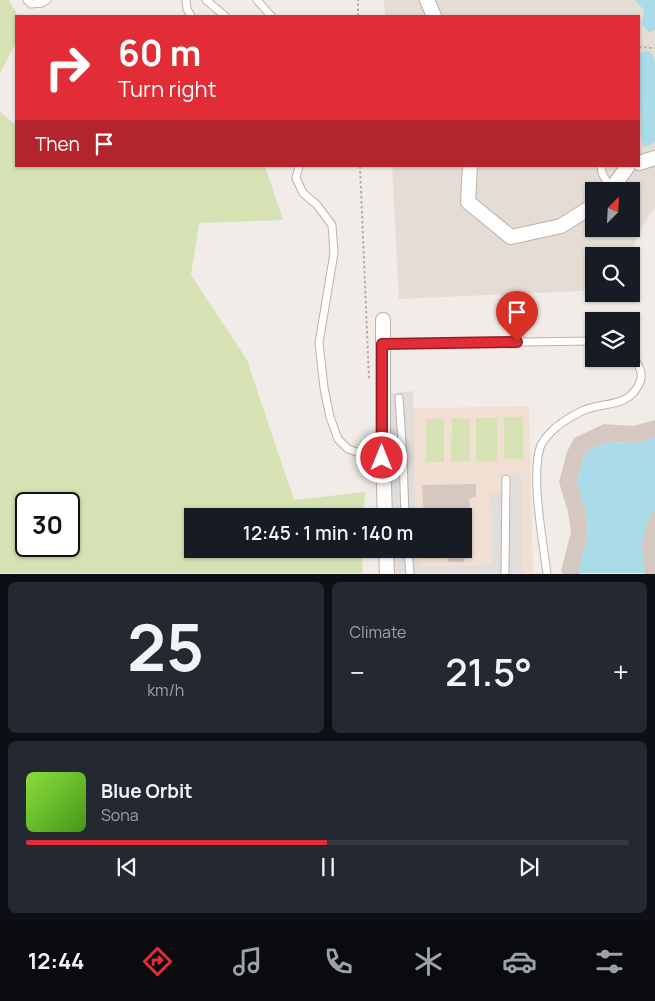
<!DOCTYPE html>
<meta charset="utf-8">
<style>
:root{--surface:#171b24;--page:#242831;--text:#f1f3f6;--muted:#9ea1a6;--line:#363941;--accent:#e22d37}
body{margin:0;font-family:Manrope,sans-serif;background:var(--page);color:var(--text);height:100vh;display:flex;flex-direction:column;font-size:19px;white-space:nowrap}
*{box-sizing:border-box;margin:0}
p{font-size:16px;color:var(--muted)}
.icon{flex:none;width:28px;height:28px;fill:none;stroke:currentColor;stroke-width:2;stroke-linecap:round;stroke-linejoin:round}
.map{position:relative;height:574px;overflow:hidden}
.sheet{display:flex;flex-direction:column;gap:8px;padding:8px;background:#0d0f14;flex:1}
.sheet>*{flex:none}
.guide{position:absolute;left:15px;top:15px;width:625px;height:152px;border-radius:0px;box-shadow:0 1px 4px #0004;background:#e22d37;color:#fff;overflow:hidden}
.needle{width:32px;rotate:24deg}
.tools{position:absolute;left:585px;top:182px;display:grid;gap:10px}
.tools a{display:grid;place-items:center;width:55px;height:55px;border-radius:0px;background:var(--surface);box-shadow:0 1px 4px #0004;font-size:25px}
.speed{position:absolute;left:15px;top:492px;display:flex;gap:10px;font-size:25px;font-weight:700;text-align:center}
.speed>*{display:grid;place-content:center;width:65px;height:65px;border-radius:50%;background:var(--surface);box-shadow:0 1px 4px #0004;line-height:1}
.speed .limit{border:2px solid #111;border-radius:8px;background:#fff;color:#111}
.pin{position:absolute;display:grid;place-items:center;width:42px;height:42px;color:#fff;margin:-51px -21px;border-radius:50% 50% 50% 0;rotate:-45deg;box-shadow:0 0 5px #0007}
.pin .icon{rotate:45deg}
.me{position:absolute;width:55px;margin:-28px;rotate:0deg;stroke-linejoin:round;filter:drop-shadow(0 0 4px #0008)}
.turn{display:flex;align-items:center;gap:18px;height:105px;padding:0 20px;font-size:22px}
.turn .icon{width:65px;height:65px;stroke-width:2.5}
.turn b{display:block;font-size:35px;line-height:42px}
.then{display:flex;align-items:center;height:48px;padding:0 20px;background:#0003;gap:10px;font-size:19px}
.big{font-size:38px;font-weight:600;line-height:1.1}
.sheet .tile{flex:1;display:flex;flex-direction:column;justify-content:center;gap:8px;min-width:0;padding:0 18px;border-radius:8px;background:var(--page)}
.sheet .dial{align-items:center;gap:0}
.dial b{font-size:65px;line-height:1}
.song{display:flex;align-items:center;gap:15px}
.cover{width:60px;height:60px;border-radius:8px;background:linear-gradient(135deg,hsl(90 70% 55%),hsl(100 70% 35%))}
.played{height:5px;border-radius:2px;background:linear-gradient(90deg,var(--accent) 50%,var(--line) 50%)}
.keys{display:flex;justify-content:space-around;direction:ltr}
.heat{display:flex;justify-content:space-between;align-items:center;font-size:28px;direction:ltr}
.sheet .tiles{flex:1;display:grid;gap:8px;grid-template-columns:1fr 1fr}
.tile:last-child{grid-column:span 2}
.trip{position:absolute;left:184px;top:508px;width:288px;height:50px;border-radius:0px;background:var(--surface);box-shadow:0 1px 4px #0004;font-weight:600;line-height:50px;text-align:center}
.menu{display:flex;height:80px;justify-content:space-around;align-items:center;background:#090b0e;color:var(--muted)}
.menu .icon{width:35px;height:35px}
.menu .on{color:var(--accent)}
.menu b{font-size:22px;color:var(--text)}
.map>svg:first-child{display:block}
</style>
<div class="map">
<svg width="655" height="574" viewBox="0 0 655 574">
<rect width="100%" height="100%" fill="#f1ece7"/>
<path fill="#e5ddd5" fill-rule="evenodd" d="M384 0H655V208L638 232 631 257 594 256V288L580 291 399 299 392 166H639V16H385ZM594 191H631V229H594Z"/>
<path fill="#f1dfd4" d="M529 406 533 573H392L391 549H462V516H390L385 409Z"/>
<path fill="#d6e1b4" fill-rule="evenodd" d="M0 0H9L18 16H16V43L0 73Z
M0 112 16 125V166H189L191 168 200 166H265L283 220 199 223 191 275 247 360 294 500 365 492 364 516H192V549H363L362 573H0ZM26 504H69V546H26Z
M504 417H523V459H504Z
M452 418 470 419V461H451Z
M476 418H497V461H476Z
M426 419H444V462H426Z"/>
<path fill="#e0dddb" d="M413 391 415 516H393L388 394Z
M521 474 522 573H397L396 549H418L420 567 471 566 492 563 491 494H512L511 475Z"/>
<path fill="#a9dbe8" d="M635 0H655V30L650 33 642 25 644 10Z
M647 50 653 55 655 64V142L644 148 641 134 639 54Z
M655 438V509L647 522 645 573H580L579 570 588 533 585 509 577 482 583 458 587 451 607 442 635 443Z"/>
<path fill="#d4c8c0" d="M655 420V438L635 443 607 442 587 451 583 458 577 482 585 509 588 533 579 570 580 574H562L561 571 571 532 568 512 559 482 567 452 574 438 604 424 633 426Z
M476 484V496L469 499 472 521 462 522V516H424L422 485Z
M655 509V574H645L642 545 647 522Z
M425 549H464V562H448L447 556 425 557Z"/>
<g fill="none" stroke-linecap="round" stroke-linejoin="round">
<g stroke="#bcb2aa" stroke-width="9">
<path id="service" d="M27 0 31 4 42 3 47 0
M186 0 187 9 191 16
M206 0 225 16
M257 0 271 16
M299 166 296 178 303 193 317 205 332 225 334 253 319 343 324 388 330 417 338 439 348 449 372 457H383
M601 166 602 173 611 189
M383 344 594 341
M631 345V349
M399 398 403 456 405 516
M408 549 410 574
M505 574 506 479
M547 574C543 542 530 473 541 445 543 441 547 436 550 433 558 424 572 416 582 411 603 401 629 409 640 382 644 372 638 363 631 356"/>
</g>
<g stroke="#bcb2aa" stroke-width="16">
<path id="minor" d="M427 0 434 16
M639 163 655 158
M470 166 468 202 511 237 561 226 594 205
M610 191 628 166
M383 320V457L385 516
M386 549 387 574"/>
</g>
<path stroke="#bcab9d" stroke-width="2" stroke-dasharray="2.5 2.5" stroke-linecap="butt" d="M358 16V0
M639 47 655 48
M360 166 369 379"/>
<use href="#service" stroke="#fff" stroke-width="7"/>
<use href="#minor" stroke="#fff" stroke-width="14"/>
</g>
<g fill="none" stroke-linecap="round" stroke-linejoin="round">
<g stroke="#931d24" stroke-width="12">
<path id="route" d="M382 458V344L517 342"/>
</g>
<use href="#route" stroke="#e22d37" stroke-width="9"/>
</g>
</svg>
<div class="tools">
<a><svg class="needle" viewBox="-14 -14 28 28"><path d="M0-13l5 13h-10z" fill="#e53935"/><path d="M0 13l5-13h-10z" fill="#9ea1a6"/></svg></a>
<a><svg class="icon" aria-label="search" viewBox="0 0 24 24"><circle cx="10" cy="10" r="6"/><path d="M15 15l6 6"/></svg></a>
<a><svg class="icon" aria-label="layers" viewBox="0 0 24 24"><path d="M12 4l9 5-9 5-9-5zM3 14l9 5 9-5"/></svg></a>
</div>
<div class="speed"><div class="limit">30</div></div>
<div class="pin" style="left:517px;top:342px;background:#d93025"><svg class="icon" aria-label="arrive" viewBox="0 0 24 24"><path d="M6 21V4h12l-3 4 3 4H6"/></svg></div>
<svg class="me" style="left:382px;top:458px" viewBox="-20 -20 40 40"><circle r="17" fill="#e22d37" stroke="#fff" stroke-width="3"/><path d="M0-11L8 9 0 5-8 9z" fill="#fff"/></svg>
<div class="trip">12:45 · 1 min · 140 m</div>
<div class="guide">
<div class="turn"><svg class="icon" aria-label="right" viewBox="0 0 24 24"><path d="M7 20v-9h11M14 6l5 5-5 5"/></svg><div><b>60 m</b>Turn right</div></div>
<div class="then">Then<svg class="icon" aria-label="arrive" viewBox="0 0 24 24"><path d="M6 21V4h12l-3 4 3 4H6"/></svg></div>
</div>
</div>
<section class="sheet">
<div class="tiles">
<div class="tile dial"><b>25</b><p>km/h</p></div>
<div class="tile"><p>Climate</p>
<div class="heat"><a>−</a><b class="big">21.5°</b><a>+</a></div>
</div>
<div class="tile">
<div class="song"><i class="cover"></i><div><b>Blue Orbit</b><p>Sona</p></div></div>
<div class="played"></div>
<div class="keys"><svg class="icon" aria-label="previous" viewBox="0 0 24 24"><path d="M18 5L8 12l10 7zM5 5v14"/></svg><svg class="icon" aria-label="pause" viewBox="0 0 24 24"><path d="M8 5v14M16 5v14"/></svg><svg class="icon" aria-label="next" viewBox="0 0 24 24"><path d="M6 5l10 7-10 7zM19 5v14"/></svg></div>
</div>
</div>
</section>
<nav class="menu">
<b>12:44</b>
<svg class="icon on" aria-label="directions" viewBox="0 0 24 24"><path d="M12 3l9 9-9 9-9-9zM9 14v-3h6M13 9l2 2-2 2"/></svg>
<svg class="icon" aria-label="music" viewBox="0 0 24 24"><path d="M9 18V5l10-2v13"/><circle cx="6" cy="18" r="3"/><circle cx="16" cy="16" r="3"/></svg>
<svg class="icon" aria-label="phone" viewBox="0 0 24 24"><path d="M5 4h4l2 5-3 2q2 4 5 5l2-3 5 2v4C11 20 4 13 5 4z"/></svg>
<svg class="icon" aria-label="climate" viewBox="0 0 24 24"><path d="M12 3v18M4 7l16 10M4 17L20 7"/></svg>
<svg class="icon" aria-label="car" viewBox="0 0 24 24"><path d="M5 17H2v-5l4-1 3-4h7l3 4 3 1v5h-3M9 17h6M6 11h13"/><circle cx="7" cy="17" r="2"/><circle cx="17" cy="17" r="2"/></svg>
<svg class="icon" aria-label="filters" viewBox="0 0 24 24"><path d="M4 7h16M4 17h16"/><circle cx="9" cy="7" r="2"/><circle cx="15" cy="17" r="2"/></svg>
</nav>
